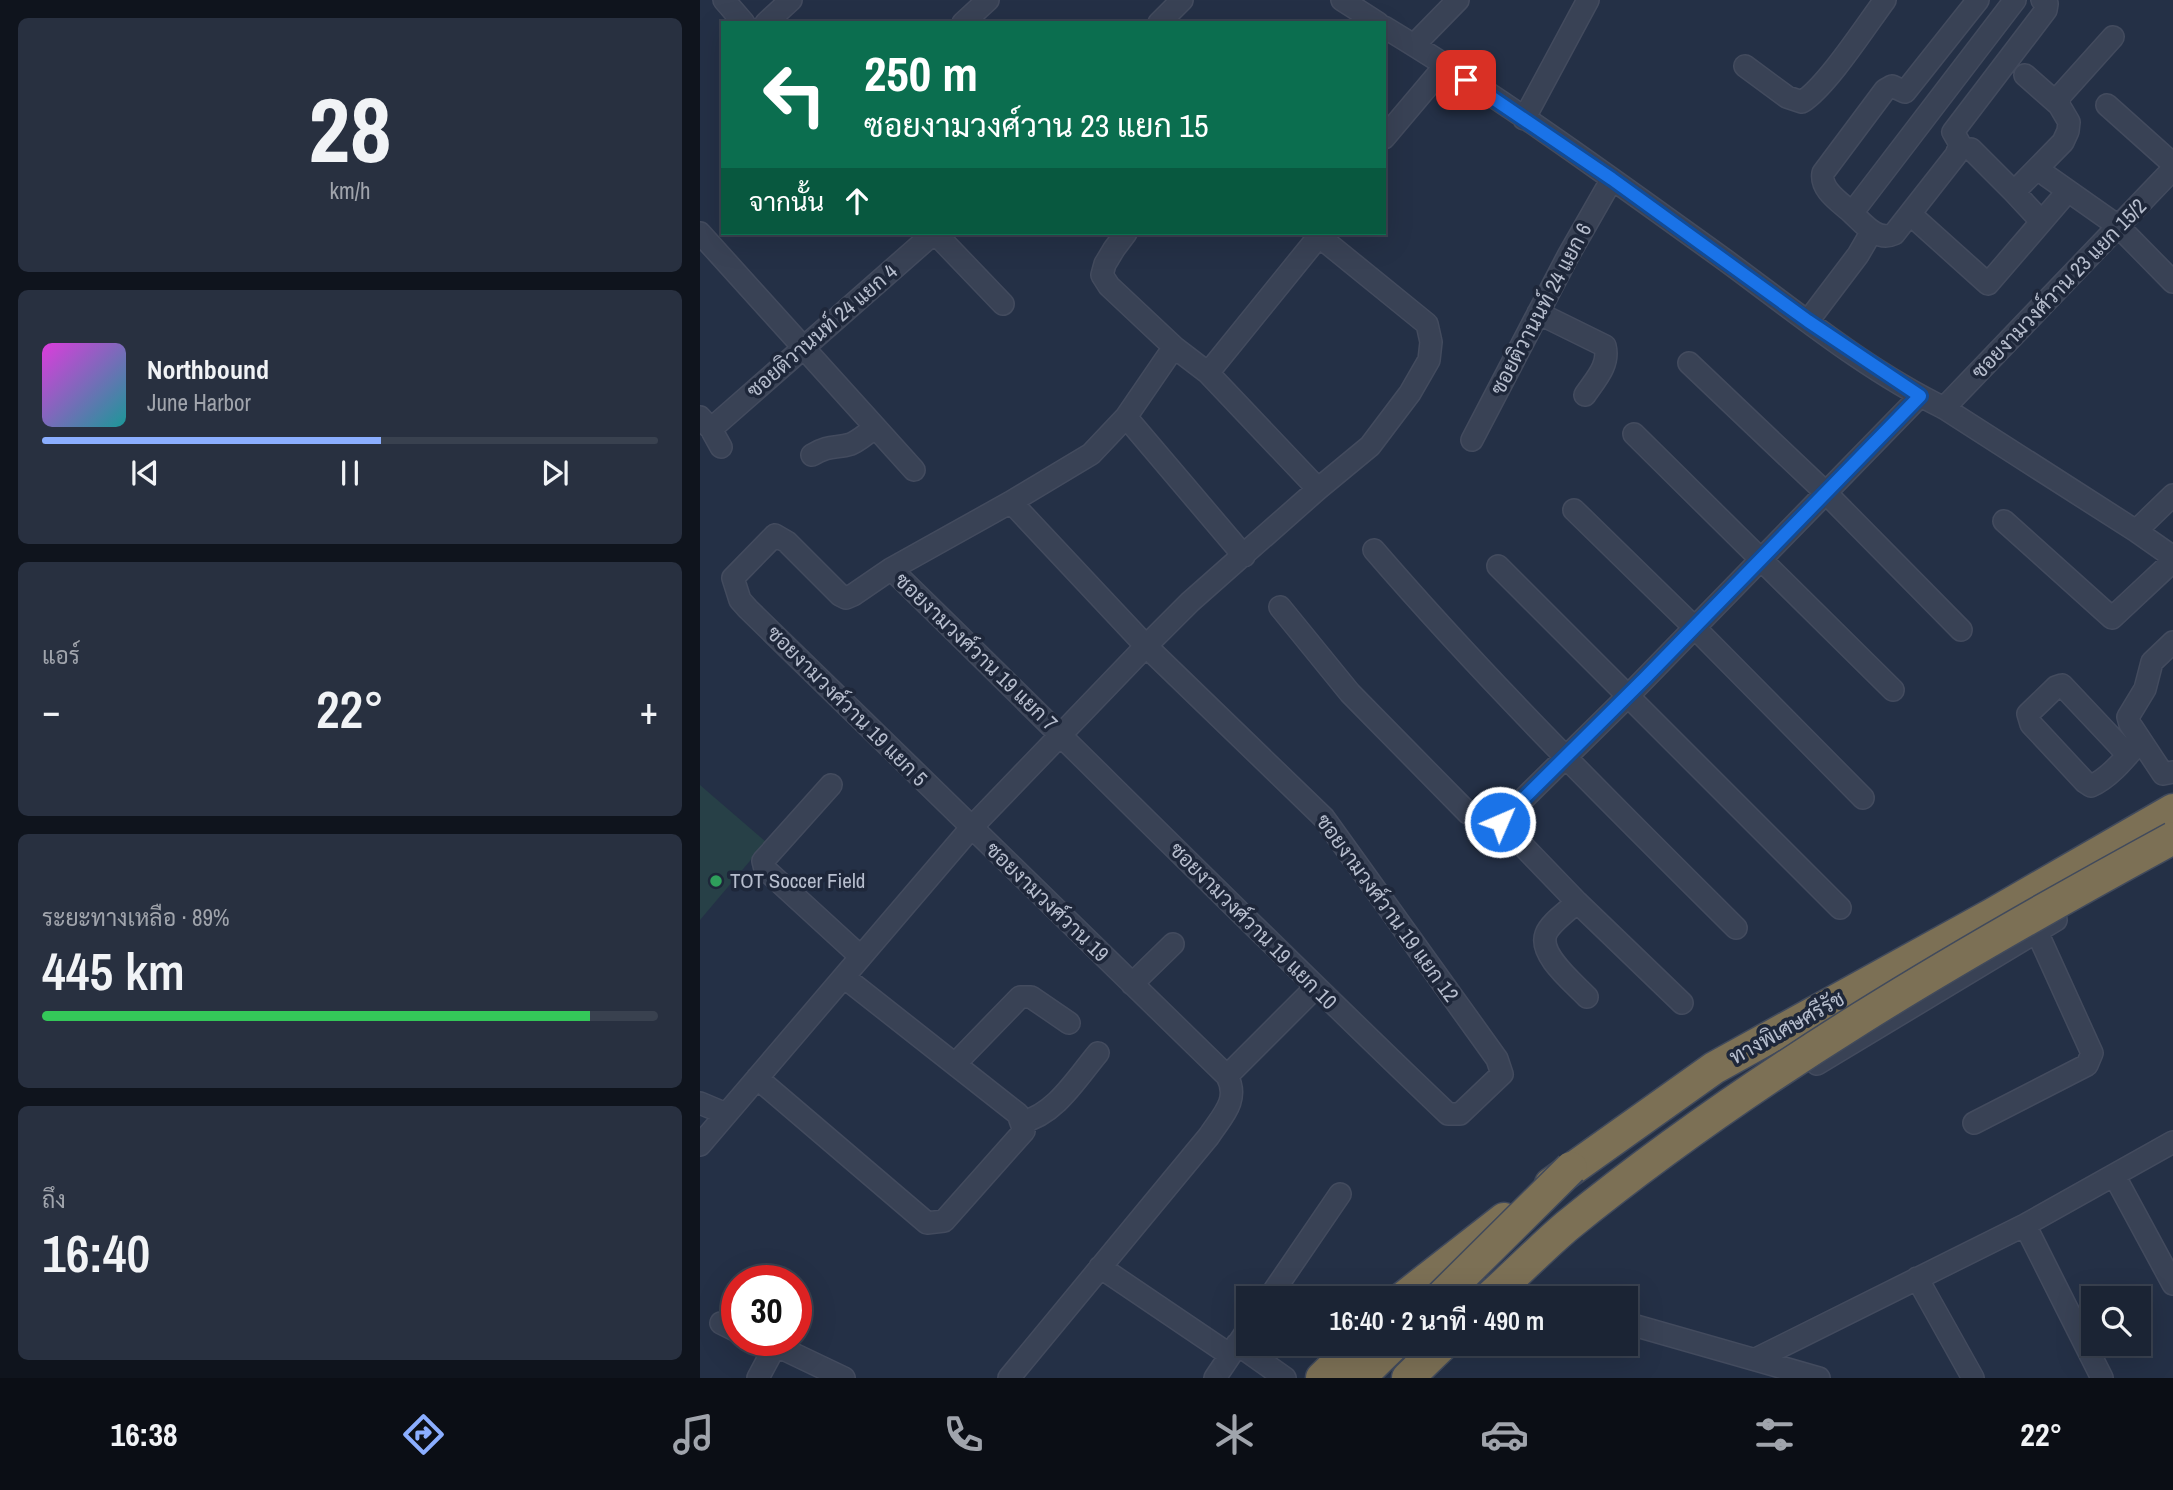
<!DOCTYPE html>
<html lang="th">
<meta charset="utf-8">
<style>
:root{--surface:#1b2434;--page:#283040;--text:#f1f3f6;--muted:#a0a4ac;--line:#39414f;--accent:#8baeff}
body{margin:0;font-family:"Archivo Narrow",Sarabun,sans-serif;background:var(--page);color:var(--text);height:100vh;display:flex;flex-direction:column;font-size:26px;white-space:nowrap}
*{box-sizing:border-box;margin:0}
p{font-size:23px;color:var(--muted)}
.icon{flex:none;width:38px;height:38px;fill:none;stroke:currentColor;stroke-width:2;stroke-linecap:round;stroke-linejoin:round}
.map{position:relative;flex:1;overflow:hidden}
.sheet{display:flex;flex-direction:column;gap:18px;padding:18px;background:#0f141d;width:700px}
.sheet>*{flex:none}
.hud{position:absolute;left:21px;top:21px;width:665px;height:214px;border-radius:0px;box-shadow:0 7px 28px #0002,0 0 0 2px var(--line);background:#0b6e4f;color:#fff;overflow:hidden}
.fabs{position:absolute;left:1381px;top:1286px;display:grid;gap:14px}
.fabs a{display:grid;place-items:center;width:70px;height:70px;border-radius:0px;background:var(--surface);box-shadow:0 7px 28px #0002,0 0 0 2px var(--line);font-size:35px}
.speed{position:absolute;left:21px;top:1265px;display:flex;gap:14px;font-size:35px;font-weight:700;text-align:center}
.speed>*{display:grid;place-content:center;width:91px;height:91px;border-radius:50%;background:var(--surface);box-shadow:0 7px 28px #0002,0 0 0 2px var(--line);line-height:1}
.speed .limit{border:10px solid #d22;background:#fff;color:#111}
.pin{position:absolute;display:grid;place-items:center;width:60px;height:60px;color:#fff;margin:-30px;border-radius:14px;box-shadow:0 4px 10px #0006}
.me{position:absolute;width:77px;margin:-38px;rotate:45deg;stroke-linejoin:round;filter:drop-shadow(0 0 5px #0008)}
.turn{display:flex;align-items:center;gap:24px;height:147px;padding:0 28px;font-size:32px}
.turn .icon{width:91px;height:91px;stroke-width:2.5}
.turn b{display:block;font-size:49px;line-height:60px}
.then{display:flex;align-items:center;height:66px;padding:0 28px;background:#0003;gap:14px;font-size:26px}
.big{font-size:52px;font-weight:600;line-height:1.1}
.sheet .card{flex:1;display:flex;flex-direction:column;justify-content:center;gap:10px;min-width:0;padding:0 24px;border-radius:10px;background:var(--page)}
.sheet .dial{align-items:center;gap:0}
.dial b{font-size:91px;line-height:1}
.song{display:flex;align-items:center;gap:21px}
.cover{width:84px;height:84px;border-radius:10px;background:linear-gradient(135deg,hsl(300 70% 55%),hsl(180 70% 35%))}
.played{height:7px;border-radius:4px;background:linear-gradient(90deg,var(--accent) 55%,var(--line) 55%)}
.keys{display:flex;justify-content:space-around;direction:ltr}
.heat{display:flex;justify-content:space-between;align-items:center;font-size:38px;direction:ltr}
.charge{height:10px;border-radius:5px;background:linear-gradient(90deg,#34c759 89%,var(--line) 0)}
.trip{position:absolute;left:536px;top:1286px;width:402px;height:70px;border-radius:0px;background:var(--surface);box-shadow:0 7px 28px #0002,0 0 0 2px var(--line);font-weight:600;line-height:70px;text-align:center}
.menu{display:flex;height:112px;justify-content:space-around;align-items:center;background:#0b0e15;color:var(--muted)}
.menu .icon{width:49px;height:49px}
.menu .on{color:var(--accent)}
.menu b{font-size:32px;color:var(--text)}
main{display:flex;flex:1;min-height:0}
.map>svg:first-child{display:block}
</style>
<main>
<section class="sheet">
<div class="card dial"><b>28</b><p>km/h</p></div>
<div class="card">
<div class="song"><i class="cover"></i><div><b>Northbound</b><p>June Harbor</p></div></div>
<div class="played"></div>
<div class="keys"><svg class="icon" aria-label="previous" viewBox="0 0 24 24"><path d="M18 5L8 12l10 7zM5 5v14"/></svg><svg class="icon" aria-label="pause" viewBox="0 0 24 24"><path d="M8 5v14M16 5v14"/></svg><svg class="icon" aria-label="next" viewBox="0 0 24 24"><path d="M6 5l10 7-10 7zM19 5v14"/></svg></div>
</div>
<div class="card"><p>แอร์</p>
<div class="heat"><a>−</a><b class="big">22°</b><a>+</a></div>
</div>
<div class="card"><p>ระยะทางเหลือ · 89%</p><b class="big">445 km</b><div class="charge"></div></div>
<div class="card"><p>ถึง</p><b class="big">16:40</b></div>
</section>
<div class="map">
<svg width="1473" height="1378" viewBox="0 0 1473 1378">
<rect width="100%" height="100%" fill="#243046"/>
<path fill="#274047" d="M0 785 66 842 0 920Z"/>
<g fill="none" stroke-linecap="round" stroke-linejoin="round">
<g stroke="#434b5e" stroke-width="24">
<path id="minor" d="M24 0 44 23
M642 0 678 23
M1315 0 1152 213C1163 223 1177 242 1194 234L1256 155 1260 144 1253 132 1346 10 1347 4 1342 0
M66 23 91 0
M263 23 288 0
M459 23 482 0
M684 27C802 98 914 180 1025 260 1096 312 1166 370 1244 408L1436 531 1473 557
M714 45 758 0
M1045 66 1087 97 1102 102C1127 86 1165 27 1185 0
M1325 75 1359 105
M1407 105 1473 164
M824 119 888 0
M684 138 744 67
M1271 149 1314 192
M1347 176 1418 226 1473 282
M1152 213C1140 202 1120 190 1123 173L1185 90 1192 86 1205 92 1278 0
M1210 214 1288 284 1368 191
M1341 221 1314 192 1363 142 1368 131 1369 122 1359 105 1360 96 1413 37
M0 233 214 470
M235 233 303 304
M426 233 414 249 405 264 402 275 409 286 474 347 508 373 618 489
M838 313 905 346C910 365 895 380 885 395
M1108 321 1158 255 1172 231
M989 363 1126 493 1261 630
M508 373 619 236
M1244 408 1473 169
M0 417 11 429 21 447
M426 417 544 556
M11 429 234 233
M934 434 1193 690
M772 440 868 256 912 179
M112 455C130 444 136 449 151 444 160 440 168 433 175 427
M874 510 995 628 1163 798
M1304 521 1412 618 1473 561
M1436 531 1473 495
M674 550C788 682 912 805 1036 928
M798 566 1140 908
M191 569C377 750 560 935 748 1114H760L802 1074 797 1059 624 818 446 646 311 502
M580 607 650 693 768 813 788 824 800 822 929 695 1220 396
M1473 642 1452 662 1445 689 1428 717 1430 724 1463 774 1473 772
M1428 755 1362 685 1356 687 1328 714 1331 724 1385 782 1391 786C1410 778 1427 756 1440 741
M131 785 63 861 65 869 161 957
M800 822 877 902 982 1003
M877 902C868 911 850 923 846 934 838 955 874 983 887 997
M432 984 473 944
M255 1064 320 997H331L369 1023
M1117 1064 1356 920
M527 1076 615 988
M57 1078 227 1223 244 1221 324 1131 318 1114 144 977
M0 1103 26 1114
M322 1122C355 1115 377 1078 398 1053
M1274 1123 1387 1065 1392 1053 1337 932
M0 1145 271 828 446 646 490 602 618 489 670 446 710 393 729 360 731 342 727 324 615 233
M1414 1175 1473 1284
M1325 1225 1402 1378
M400 1267 530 1355
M1217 1278 1273 1378
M569 1298 640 1194
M21 1323 37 1331
M926 1323 1119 1378
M58 1340 74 1348 79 1347 144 1378
M537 1344 585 1378
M1056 1359 1325 1225 1473 1142
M58 1378 74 1348
M309 1378 509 1136C522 1116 540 1100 527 1076L48 609 40 600 33 578 75 535 87 542 140 595 146 598 153 595 191 569 311 502 391 454 426 417 474 347
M515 1378 548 1329"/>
</g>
<g stroke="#414a5c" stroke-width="35">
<path id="highway" d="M851 1184 1014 1068 1293 914 1473 810
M703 1298 804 1219
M622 1378 657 1344
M659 1378 694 1344
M708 1378 743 1344"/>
</g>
<use href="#minor" stroke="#394255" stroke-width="21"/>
<use href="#highway" stroke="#7c7055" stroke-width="32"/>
<g stroke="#414a5c" stroke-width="35" stroke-linecap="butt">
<path id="highway-bridge" d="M740 1298 871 1168
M789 1298C815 1275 840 1249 867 1226 1054 1074 1262 953 1473 838"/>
</g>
<use href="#highway-bridge" stroke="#7c7055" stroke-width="32"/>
</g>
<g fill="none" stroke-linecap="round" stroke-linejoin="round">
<g stroke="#114b97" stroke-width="18">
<path id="route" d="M766 80 912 179 1108 321 1220 396 945 678 800 822"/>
</g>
<use href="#route" stroke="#1a73e8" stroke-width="12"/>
</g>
<circle fill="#2e9e5b" stroke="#1e273a" stroke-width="2.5" cx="16" cy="881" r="7"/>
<g text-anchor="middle" stroke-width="7" stroke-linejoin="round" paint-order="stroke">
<g font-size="21" fill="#b7bece" stroke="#1e273a">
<text transform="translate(1359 289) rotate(-46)" y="7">ซอยงามวงศ์วาน 23 แยก 15/2</text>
<text transform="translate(841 309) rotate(-62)" y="7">ซอยติวานนท์ 24 แยก 6</text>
<text transform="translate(122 331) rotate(-41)" y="7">ซอยติวานนท์ 24 แยก 4</text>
<text transform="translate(276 652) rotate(44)" y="7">ซอยงามวงศ์วาน 19 แยก 7</text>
<text transform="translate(147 706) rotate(45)" y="7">ซอยงามวงศ์วาน 19 แยก 5</text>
<text transform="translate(347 902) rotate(44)" y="7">ซอยงามวงศ์วาน 19</text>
<text transform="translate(687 908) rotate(54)" y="7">ซอยงามวงศ์วาน 19 แยก 12</text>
<text transform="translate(553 926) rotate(45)" y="7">ซอยงามวงศ์วาน 19 แยก 10</text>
<text transform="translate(1087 1028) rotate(-29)" y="7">ทางพิเศษศรีรัช</text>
</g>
<g font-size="21" fill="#b7bece" stroke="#1e273a" text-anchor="start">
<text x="30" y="888">TOT Soccer Field</text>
</g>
</g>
</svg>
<div class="fabs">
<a><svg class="icon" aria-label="search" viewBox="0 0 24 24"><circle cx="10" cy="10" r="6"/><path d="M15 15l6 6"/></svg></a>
</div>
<div class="speed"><div class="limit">30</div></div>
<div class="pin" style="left:766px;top:80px;background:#d93025"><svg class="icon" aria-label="arrive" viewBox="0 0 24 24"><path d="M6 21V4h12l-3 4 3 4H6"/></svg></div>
<svg class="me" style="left:800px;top:822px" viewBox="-20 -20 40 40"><circle r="17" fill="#1a73e8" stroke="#fff" stroke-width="3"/><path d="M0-11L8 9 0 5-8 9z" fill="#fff"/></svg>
<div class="trip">16:40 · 2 นาที · 490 m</div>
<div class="hud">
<div class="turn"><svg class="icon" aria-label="left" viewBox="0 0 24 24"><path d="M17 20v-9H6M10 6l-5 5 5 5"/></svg><div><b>250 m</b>ซอยงามวงศ์วาน 23 แยก 15</div></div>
<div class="then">จากนั้น<svg class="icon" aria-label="ahead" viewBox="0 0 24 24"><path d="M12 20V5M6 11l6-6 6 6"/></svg></div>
</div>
</div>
</main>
<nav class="menu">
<b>16:38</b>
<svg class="icon on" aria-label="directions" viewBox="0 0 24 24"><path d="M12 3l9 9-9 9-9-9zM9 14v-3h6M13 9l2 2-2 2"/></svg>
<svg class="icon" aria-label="music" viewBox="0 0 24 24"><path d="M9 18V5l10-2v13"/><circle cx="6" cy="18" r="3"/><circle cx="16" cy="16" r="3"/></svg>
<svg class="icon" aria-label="phone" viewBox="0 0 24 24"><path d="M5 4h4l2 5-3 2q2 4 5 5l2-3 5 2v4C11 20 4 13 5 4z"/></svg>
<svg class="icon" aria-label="climate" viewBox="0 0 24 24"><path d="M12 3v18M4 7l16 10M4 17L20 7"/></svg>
<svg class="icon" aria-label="car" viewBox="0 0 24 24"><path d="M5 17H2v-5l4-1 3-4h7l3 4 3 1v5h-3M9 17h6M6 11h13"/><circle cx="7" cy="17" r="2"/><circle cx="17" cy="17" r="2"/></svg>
<svg class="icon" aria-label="filters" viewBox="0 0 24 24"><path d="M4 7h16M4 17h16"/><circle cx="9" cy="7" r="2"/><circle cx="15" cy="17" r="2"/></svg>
<b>22°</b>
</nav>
